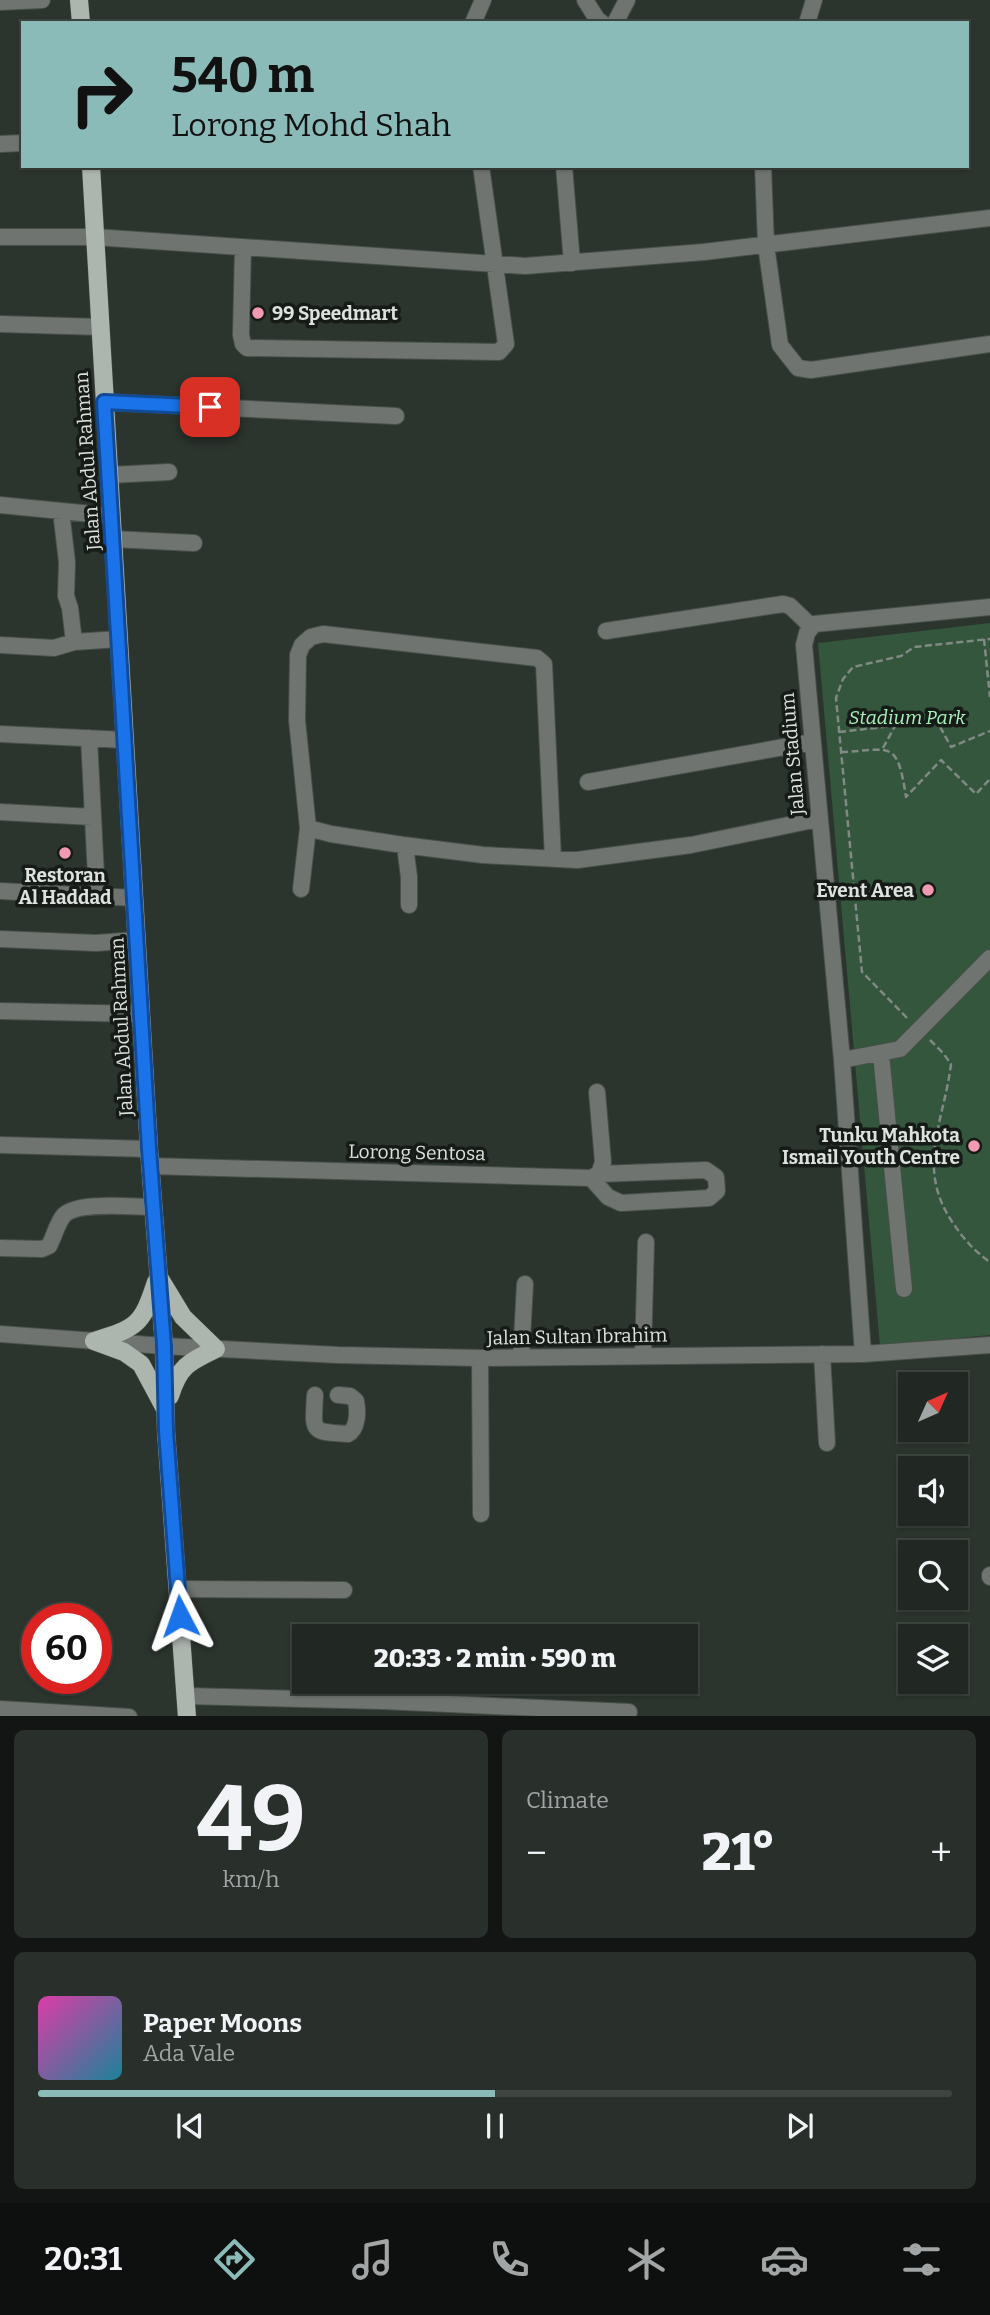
<!DOCTYPE html>
<meta charset="utf-8">
<style>
:root{--surface:#212722;--page:#292f2a;--text:#f1f3f6;--muted:#a2a5a5;--line:#3e4440;--accent:#8bbbb9}
body{margin:0;font-family:Bitter,serif;background:var(--page);color:var(--text);height:100vh;display:flex;flex-direction:column;font-size:26px;white-space:nowrap}
*{box-sizing:border-box;margin:0}
p{font-size:23px;color:var(--muted)}
.icon{flex:none;width:38px;height:38px;fill:none;stroke:currentColor;stroke-width:2;stroke-linecap:round;stroke-linejoin:round}
.map{position:relative;height:1716px;overflow:hidden}
.sheet{display:flex;flex-direction:column;gap:14px;padding:14px;background:#121513;flex:1}
.sheet>*{flex:none}
.banner{position:absolute;left:21px;top:21px;width:948px;height:147px;border-radius:0px;box-shadow:0 2px 5px #0004,0 0 0 2px var(--line);background:#8bbbb9;color:#111;overflow:hidden}
.needle{width:46px;rotate:45deg}
.tools{position:absolute;left:898px;top:1372px;display:grid;gap:14px}
.tools a{display:grid;place-items:center;width:70px;height:70px;border-radius:0px;background:var(--surface);box-shadow:0 2px 5px #0004,0 0 0 2px var(--line);font-size:35px}
.speed{position:absolute;left:21px;top:1603px;display:flex;gap:14px;font-size:35px;font-weight:700;text-align:center}
.speed>*{display:grid;place-content:center;width:91px;height:91px;border-radius:50%;background:var(--surface);box-shadow:0 2px 5px #0004,0 0 0 2px var(--line);line-height:1}
.speed .limit{border:10px solid #d22;background:#fff;color:#111}
.pin{position:absolute;display:grid;place-items:center;width:60px;height:60px;color:#fff;margin:-30px;border-radius:14px;box-shadow:0 4px 10px #0006}
.me{position:absolute;width:77px;margin:-38px;rotate:356deg;stroke-linejoin:round;filter:drop-shadow(0 0 5px #0008)}
.turn{display:flex;align-items:center;gap:24px;height:147px;padding:0 35px;font-size:32px}
.turn .icon{width:91px;height:91px;stroke-width:2.5}
.turn b{display:block;font-size:49px;line-height:60px}
.big{font-size:52px;font-weight:800;line-height:1.1}
.sheet .tile{flex:1;display:flex;flex-direction:column;justify-content:center;gap:10px;min-width:0;padding:0 24px;border-radius:10px;background:var(--page)}
.sheet .dial{align-items:center;gap:0}
.dial b{font-size:91px;line-height:1}
.song{display:flex;align-items:center;gap:21px}
.cover{width:84px;height:84px;border-radius:10px;background:linear-gradient(135deg,hsl(320 70% 55%),hsl(190 70% 35%))}
.played{height:7px;border-radius:4px;background:linear-gradient(90deg,var(--accent) 50%,var(--line) 50%)}
.keys{display:flex;justify-content:space-around;direction:ltr}
.heat{display:flex;justify-content:space-between;align-items:center;font-size:38px;direction:ltr}
.sheet .tiles{flex:1;display:grid;gap:14px;grid-template-columns:1fr 1fr}
.tile:last-child{grid-column:span 2}
.trip{position:absolute;left:292px;top:1624px;width:406px;height:70px;border-radius:0px;background:var(--surface);box-shadow:0 2px 5px #0004,0 0 0 2px var(--line);font-weight:800;line-height:70px;text-align:center}
.tabs{display:flex;height:112px;justify-content:space-around;align-items:center;background:#0d100e;color:var(--muted)}
.tabs .icon{width:49px;height:49px}
.tabs .active{color:var(--accent)}
.tabs b{font-size:32px;color:var(--text)}
.map>svg:first-child{display:block}
</style>
<div class="map">
<svg width="990" height="1717" viewBox="0 0 990 1717">
<rect width="100%" height="100%" fill="#2c342e"/>
<path fill="#33563d" d="M990 623V1335L880 1346 818 643Z"/>
<g fill="none" stroke-linecap="round" stroke-linejoin="round">
<g stroke="#48504a" stroke-width="18">
<path id="minor" d="M585 0 597 19 602 23
M0 2 42 0
M473 23 483 0
M615 23 627 0
M807 23 814 0
M0 144 23 143
M564 166 572 263
M763 166 766 245 780 345 798 368 811 370 990 344
M0 237H94L525 266 704 252 990 218
M243 247 241 335 243 344 247 348 499 352 506 344 481 166
M0 324 100 327
M104 402 396 416
M109 475 169 472
M0 505 112 516
M61 511 67 562 66 596 70 608 74 642 119 639
M113 539 194 543
M606 631 783 604 790 606 812 627
M0 645 54 648 74 642
M0 734 125 740
M89 738 97 896
M588 782 812 742
M0 812 93 817
M308 828 331 834 403 845 483 855 577 860 691 845 818 819
M405 846 409 877V905
M301 889 308 828 297 720 298 655 302 645 311 637 323 634 537 658 544 664 553 859
M0 891 134 898
M0 939 96 943 137 940
M0 1011 141 1014
M881 1054 904 1289
M842 1060 900 1049 990 958
M0 1145 149 1149
M150 1166 591 1178 599 1174 603 1162 597 1092
M591 1178 608 1197 621 1203 709 1198 717 1191 716 1177 706 1170 599 1174
M0 1248 42 1249 49 1246C54 1237 57 1223 64 1215 78 1201 133 1207 153 1207
M0 1334 164 1346 338 1355 480 1358 863 1354 990 1345
M822 1354 827 1443
M863 1354 842 1060 804 645 807 633 814 624 990 607
M643 1356 646 1242
M521 1357 525 1284
M480 1358 481 1514
M315 1395C313 1432 310 1432 348 1434 358 1429 358 1411 356 1401L350 1396 338 1395
M990 1575V1577
M178 1589 344 1590
M186 1696 382 1701 629 1712
M382 1701 383 1682
M0 1709 129 1717"/>
</g>
<g stroke="#48504a" stroke-width="19">
<path id="major" d="M79 0 81 23
M91 166 149 1149 164 1346 166 1431 187 1717
M160 1279 183 1317 216 1349C189 1362 179 1366 170 1396
M94 1341 124 1352 141 1364 164 1407
M94 1341C137 1328 142 1325 156 1282"/>
</g>
<path stroke="#828984" stroke-width="2.5" stroke-dasharray="7 3.5" stroke-linecap="butt" d="M984 639 990 697
M839 732 937 721 951 747 990 731
M883 748 895 726
M841 752C891 750 897 738 906 797L941 760 976 794 990 779
M907 1018 862 972 836 698 843 679 853 667 901 656 914 647 990 639
M930 1040 943 1053 951 1064C944 1122 915 1168 953 1223 963 1238 974 1251 990 1262"/>
<use href="#minor" stroke="#707471" stroke-width="16"/>
<use href="#major" stroke="#adb5af" stroke-width="18"/>
</g>
<g fill="none" stroke-linecap="round" stroke-linejoin="round">
<g stroke="#114b97" stroke-width="18">
<path id="route" d="M180 1616 166 1431 164 1346 149 1149 104 402 210 407"/>
</g>
<use href="#route" stroke="#1a73e8" stroke-width="12"/>
</g>
<g fill="#f19ab1" stroke="#171b18" stroke-width="2.5">
<circle cx="258" cy="313" r="7"/>
<circle cx="65" cy="853" r="7"/>
<circle cx="928" cy="890" r="7"/>
<circle cx="974" cy="1146" r="7"/>
</g>
<g text-anchor="middle" stroke-width="7" stroke-linejoin="round" paint-order="stroke">
<g font-size="19" font-weight="bold" fill="#dde2de" stroke="#171b18" text-anchor="end">
<text x="272" y="320" text-anchor="start">99 Speedmart</text>
<text x="65" y="882" text-anchor="middle">Restoran<tspan x="65" dy="22">Al Haddad</tspan></text>
<text x="914" y="897">Event Area</text>
<text x="960" y="1142">Tunku Mahkota<tspan x="960" dy="22">Ismail Youth Centre</tspan></text>
</g>
<g font-size="19" fill="#dde2de" stroke="#171b18">
<text transform="translate(87 461) rotate(-94)" y="7">Jalan Abdul Rahman</text>
<text transform="translate(792 754) rotate(-95)" y="7">Jalan Stadium</text>
<text transform="translate(121 1027) rotate(-93)" y="7">Jalan Abdul Rahman</text>
<text transform="translate(417 1152) rotate(1)" y="7">Lorong Sentosa</text>
<text transform="translate(577 1336) rotate(-1)" y="7">Jalan Sultan Ibrahim</text>
</g>
<g font-size="19" font-style="italic" fill="#a8f3bc" stroke="#171b18">
<text x="907" y="724">Stadium Park</text>
</g>
</g>
</svg>
<div class="tools">
<a><svg class="needle" viewBox="-14 -14 28 28"><path d="M0-13l5 13h-10z" fill="#e53935"/><path d="M0 13l5-13h-10z" fill="#a2a5a5"/></svg></a>
<a><svg class="icon" aria-label="sound" viewBox="0 0 24 24"><path d="M4 9h4l5-4v14l-5-4H4zM17 9q2 3 0 6"/></svg></a>
<a><svg class="icon" aria-label="search" viewBox="0 0 24 24"><circle cx="10" cy="10" r="6"/><path d="M15 15l6 6"/></svg></a>
<a><svg class="icon" aria-label="layers" viewBox="0 0 24 24"><path d="M12 4l9 5-9 5-9-5zM3 14l9 5 9-5"/></svg></a>
</div>
<div class="speed"><div class="limit">60</div></div>
<div class="pin" style="left:210px;top:407px;background:#d93025"><svg class="icon" aria-label="arrive" viewBox="0 0 24 24"><path d="M6 21V4h12l-3 4 3 4H6"/></svg></div>
<svg class="me" style="left:180px;top:1616px" viewBox="-20 -20 40 40"><path d="M0-17L14 15 0 8-14 15z" fill="#1a73e8" stroke="#fff" stroke-width="4"/></svg>
<div class="trip">20:33 · 2 min · 590 m</div>
<div class="banner">
<div class="turn"><svg class="icon" aria-label="right" viewBox="0 0 24 24"><path d="M7 20v-9h11M14 6l5 5-5 5"/></svg><div><b>540 m</b>Lorong Mohd Shah</div></div>
</div>
</div>
<section class="sheet">
<div class="tiles">
<div class="tile dial"><b>49</b><p>km/h</p></div>
<div class="tile"><p>Climate</p>
<div class="heat"><a>−</a><b class="big">21°</b><a>+</a></div>
</div>
<div class="tile">
<div class="song"><i class="cover"></i><div><b>Paper Moons</b><p>Ada Vale</p></div></div>
<div class="played"></div>
<div class="keys"><svg class="icon" aria-label="previous" viewBox="0 0 24 24"><path d="M18 5L8 12l10 7zM5 5v14"/></svg><svg class="icon" aria-label="pause" viewBox="0 0 24 24"><path d="M8 5v14M16 5v14"/></svg><svg class="icon" aria-label="next" viewBox="0 0 24 24"><path d="M6 5l10 7-10 7zM19 5v14"/></svg></div>
</div>
</div>
</section>
<nav class="tabs">
<b>20:31</b>
<svg class="icon active" aria-label="directions" viewBox="0 0 24 24"><path d="M12 3l9 9-9 9-9-9zM9 14v-3h6M13 9l2 2-2 2"/></svg>
<svg class="icon" aria-label="music" viewBox="0 0 24 24"><path d="M9 18V5l10-2v13"/><circle cx="6" cy="18" r="3"/><circle cx="16" cy="16" r="3"/></svg>
<svg class="icon" aria-label="phone" viewBox="0 0 24 24"><path d="M5 4h4l2 5-3 2q2 4 5 5l2-3 5 2v4C11 20 4 13 5 4z"/></svg>
<svg class="icon" aria-label="climate" viewBox="0 0 24 24"><path d="M12 3v18M4 7l16 10M4 17L20 7"/></svg>
<svg class="icon" aria-label="car" viewBox="0 0 24 24"><path d="M5 17H2v-5l4-1 3-4h7l3 4 3 1v5h-3M9 17h6M6 11h13"/><circle cx="7" cy="17" r="2"/><circle cx="17" cy="17" r="2"/></svg>
<svg class="icon" aria-label="filters" viewBox="0 0 24 24"><path d="M4 7h16M4 17h16"/><circle cx="9" cy="7" r="2"/><circle cx="15" cy="17" r="2"/></svg>
</nav>
